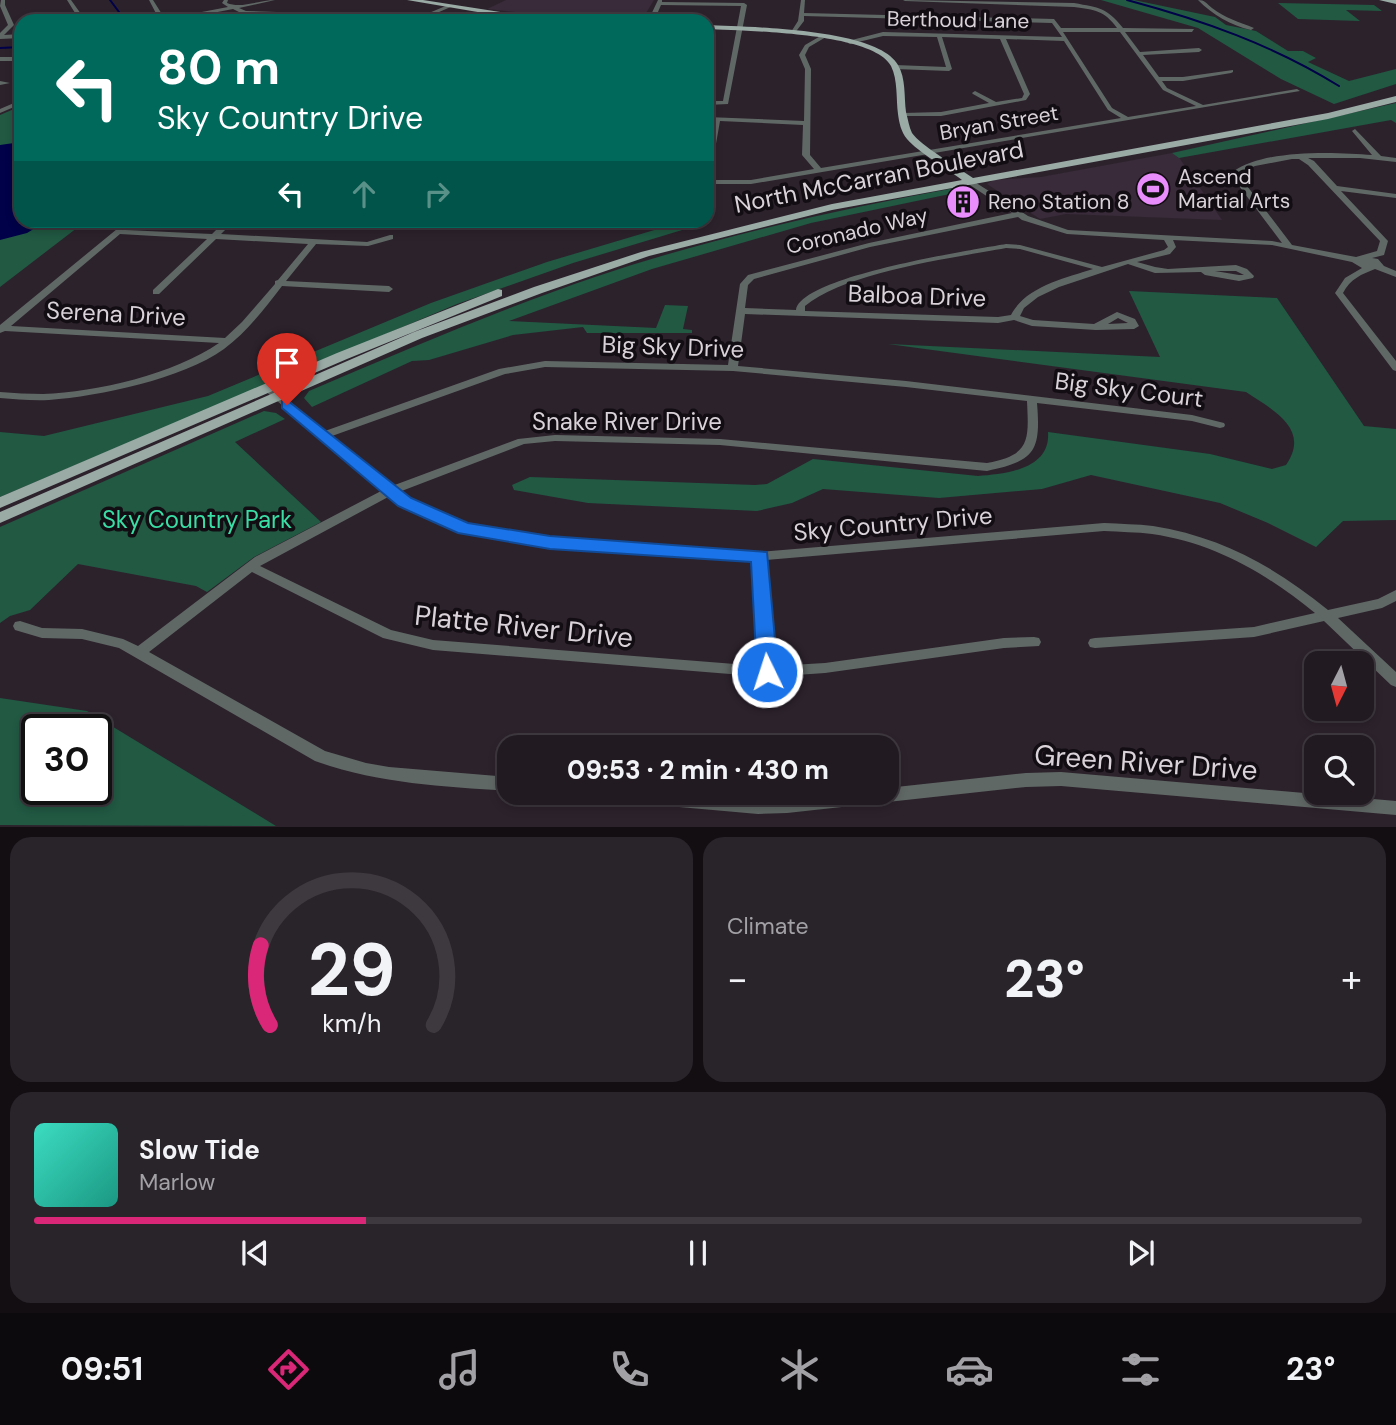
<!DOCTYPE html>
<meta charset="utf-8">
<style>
:root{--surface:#211a21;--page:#29232a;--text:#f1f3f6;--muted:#a2a1a5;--line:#3e383f;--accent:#db2777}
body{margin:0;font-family:"DM Sans",sans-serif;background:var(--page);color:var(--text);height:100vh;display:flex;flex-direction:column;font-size:26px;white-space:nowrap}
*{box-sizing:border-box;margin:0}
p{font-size:23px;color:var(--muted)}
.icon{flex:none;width:38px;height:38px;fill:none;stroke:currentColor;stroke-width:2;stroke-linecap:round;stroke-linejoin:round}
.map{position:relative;height:827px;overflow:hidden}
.details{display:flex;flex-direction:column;gap:10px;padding:10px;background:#120e12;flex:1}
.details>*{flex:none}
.hud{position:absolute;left:14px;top:14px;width:700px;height:214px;border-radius:21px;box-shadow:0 4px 10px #0003,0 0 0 2px var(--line);background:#00695c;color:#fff;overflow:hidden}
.needle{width:46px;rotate:186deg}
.fabs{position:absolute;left:1304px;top:651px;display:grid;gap:14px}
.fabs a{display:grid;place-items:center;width:70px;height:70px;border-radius:14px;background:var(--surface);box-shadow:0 4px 10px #0003,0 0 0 2px var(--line);font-size:35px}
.speed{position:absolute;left:21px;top:714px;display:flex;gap:14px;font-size:35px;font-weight:700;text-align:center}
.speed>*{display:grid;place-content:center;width:91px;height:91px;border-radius:50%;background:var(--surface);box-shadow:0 4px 10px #0003,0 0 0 2px var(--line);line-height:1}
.speed .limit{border:4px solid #111;border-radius:10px;background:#fff;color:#111}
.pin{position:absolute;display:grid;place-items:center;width:60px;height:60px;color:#fff;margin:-72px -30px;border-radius:50% 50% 50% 0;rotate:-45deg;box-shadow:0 0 7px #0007}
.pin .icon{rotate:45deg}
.me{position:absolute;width:77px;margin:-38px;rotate:356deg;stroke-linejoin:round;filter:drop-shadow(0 0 5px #0008)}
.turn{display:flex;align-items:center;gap:24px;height:147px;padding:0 28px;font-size:32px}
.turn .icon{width:91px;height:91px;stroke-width:2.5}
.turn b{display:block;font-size:49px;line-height:60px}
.lanes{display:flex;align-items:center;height:66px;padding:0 28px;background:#0003;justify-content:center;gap:35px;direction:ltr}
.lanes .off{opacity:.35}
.big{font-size:52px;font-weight:800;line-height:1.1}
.details .card{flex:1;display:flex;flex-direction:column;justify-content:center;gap:10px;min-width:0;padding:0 24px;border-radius:21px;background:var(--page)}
.details .dial{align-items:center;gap:0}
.dial svg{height:182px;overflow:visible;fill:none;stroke:var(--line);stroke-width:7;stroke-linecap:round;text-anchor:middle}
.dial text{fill:var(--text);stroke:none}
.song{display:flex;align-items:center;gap:21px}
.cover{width:84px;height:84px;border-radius:10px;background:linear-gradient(135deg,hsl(170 70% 55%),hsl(170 70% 35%))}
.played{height:7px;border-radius:4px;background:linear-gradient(90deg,var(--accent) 25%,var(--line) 25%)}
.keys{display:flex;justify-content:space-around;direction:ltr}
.heat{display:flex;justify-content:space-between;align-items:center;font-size:38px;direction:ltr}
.details .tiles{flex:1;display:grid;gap:10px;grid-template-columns:1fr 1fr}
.card:last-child{grid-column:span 2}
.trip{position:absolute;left:497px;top:735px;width:402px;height:70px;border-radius:21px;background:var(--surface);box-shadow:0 4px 10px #0003,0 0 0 2px var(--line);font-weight:800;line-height:70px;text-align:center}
.dock{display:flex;height:112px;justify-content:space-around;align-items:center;background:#0d0a0d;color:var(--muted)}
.dock .icon{width:49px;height:49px}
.dock .on{color:var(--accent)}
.dock b{font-size:32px;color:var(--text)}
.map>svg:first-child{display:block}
</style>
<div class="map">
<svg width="1396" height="827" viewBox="0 0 1396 827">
<rect width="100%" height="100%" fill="#2c222c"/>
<path fill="#392b39" d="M506 0H654L643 18 544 15 487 9Z
M1172 153 1178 156 1222 220 1066 214 1040 219 987 184 993 180 1041 177Z"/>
<path fill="#215943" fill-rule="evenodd" d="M1101 0H1134L1215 17 1226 25 1256 31 1288 51H1303L1316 58 1308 62 1349 81 1396 69V84L1334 104 1281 79 1198 28Z
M1278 3 1374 5 1382 11 1346 10 1360 21 1298 19Z
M1396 103V123L1391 120 1179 158 1172 153Z
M21 106V220L86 221 0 287V115Z
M960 187 969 190 811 223 652 269 509 321 656 328 665 305 688 306 683 329 692 330V333H587L583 327 513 335 429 360 412 361 312 407 304 398 309 391C403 351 498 310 595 277 714 237 836 210 960 187Z
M688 220 712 221 573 263 457 304 0 497V432L44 436 208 396 431 303 547 262Z
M1129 291 1277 298 1364 426 1396 429V520L1343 521 1316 547 1268 523 1220 503 1091 475 1042 489 939 498 823 489 792 503 757 511 588 503 514 490 512 485 530 477 755 485 767 484 813 459 978 476C1006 474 1051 469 1048 432L1210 454 1272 469 1286 465C1311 429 1273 410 1246 392L888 344 1160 357Z
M264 411 276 413 285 419 235 442 321 522 254 557 207 592 196 586 78 564 30 610 10 616 0 623V527Z
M0 698 87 711 276 826 0 825ZM37 730H96V789H37Z"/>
<path fill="#000149" d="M21 142V220L47 221 27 233 0 240V145Z"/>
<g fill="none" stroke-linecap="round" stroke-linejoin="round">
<path stroke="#000149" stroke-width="2" d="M110 0 122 16 146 21
M1127 0C1202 20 1273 45 1339 86
M0 48 21 47"/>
<path fill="#606865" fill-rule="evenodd" d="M1 0H5V5L14 25 4 35 21 34V38L0 39V33L8 25 0 6Z
M67 0H71L86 21H80Z
M149 0H153L165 19 228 7 222 3 224 0H228L227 3C241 9 260 0 275 0L239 8 246 11 367 15 403 21 245 15 233 9 171 21H160Z
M658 0H662V2L744 3 747 5 728 104 707 105V101H723L741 6 661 5 654 21H648Z
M801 0H805L804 13 1054 19 1061 28H1117C1104 10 1095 10 1074 7L905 1 903 0 1074 3C1100 8 1106 7 1123 28L1194 29 1192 32H1125L1140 52 1199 48 1202 50 1199 52 1143 55 1159 77H1183L1233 70V72L1231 73 1183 81H1162L1167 88 1203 105 1297 89 1300 91 751 184H707V180H751L814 169 802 155 803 125 720 121 711 172 707 174V154L713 121H707V117L804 121 805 69 799 55 805 45 824 34 826 37 809 47 805 55 811 69 810 155 821 168 1121 118 1108 110 1064 41 1006 39 1030 94 1026 100 941 116H901V114L903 113 941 112 989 103 973 94 972 93 975 91 996 102 1022 98 1024 94 1000 39 942 37 952 69 949 71 895 69 892 67 895 65 946 67 937 37 883 36 850 44 848 43V41L883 32 1062 37 1052 23 804 16V21L794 34 791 32 798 21ZM1063 32H1120L1163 90 1196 106 1128 117 1112 108Z
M1198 0C1205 0 1206 3 1212 8 1225 18 1239 22 1254 28L1251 30C1230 25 1213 15 1198 0Z
M448 5 453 6 418 21H410Z
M0 57H21V61H0Z
M0 81 10 83 0 85Z
M21 100V104L0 113V109Z
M1355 129 1381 156 1396 158V162L1360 158H1308L1314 161 1337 186 1396 194V198L1341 191 1388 241 1384 255 1372 258 1378 259 1384 266 1396 271V277L1375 269C1362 274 1350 279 1343 293L1396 361V371L1393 370 1335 293 1345 278 1362 268 1352 262 1272 245 1173 240 1176 247 1170 254 1137 262 1155 267 1168 269 1236 265 1247 269 1254 276 1253 278 1239 281 1205 275 1201 272 1155 273 1128 264 1059 287 1038 297 1024 308 1020 316 1033 320 1094 324 1117 312 1135 319 1139 326 1134 329 1096 330 1032 326 1014 320 998 323 745 314 738 366 906 381 1192 415 1224 423 1225 425 1224 427 1220 428 1192 421 1037 403C1041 451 1035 461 987 471L720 445 555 441 524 444 399 492 408 499 446 518 491 531 550 539 760 552 1104 523C1120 524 1137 524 1153 526 1222 537 1275 567 1328 610L1378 599 1396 590V601L1382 608 1338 618 1396 672V687L1391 685 1324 621 1254 637 1095 648 1090 647 1088 643 1090 639 1095 638 1254 627 1315 613C1267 574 1215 543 1152 534 1137 532 1120 532 1104 531L766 560 774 666 825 663 1004 638 1034 637 1039 638 1041 642 1039 646 1004 648 825 673 767 677 433 650 383 638 252 572 149 652 325 751 366 763 389 767 509 777V791C439 786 381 784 315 761L119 648 82 639 42 638 15 630 13 626 15 622 20 621 42 628 82 629 123 639 138 646 255 557 383 490 264 390 263 388 264 386H272L325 431 499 369 545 361 728 365 740 284 748 275 869 243 1012 213 967 183 966 181 970 179 1028 216 1068 230 1272 241 1282 243 1233 178 1234 171C1266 149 1335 152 1372 155L1352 131ZM1292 159H1299L1308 165 1380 241 1377 251 1356 257 1292 245 1241 178V172L1255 166ZM1018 217 1022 220 1067 234 1164 240 1168 247 1164 250 1102 267 1020 245 1006 244C972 250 801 276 796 310L745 308 748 285 754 279 870 247ZM1006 248 1020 249 1093 269C1065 278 1025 287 1011 315L998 317 805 311V306C846 272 952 258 1006 248ZM1215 271H1236L1244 275H1239ZM1118 318 1128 323 1108 324ZM545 367 733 371 906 387 1027 401C1029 441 1030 455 987 463L720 439 555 435 518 439 392 486 332 436 505 374ZM390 496C447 545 548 547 620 552 665 554 709 557 754 560L760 666 433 640 391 630 260 566Z
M128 220H137L126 230 212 234 226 220H235L221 234 367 242 390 235H393V239L368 246 316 244 286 281 389 286 393 289 389 292 282 286C265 308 247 332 224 349 182 379 100 396 49 400 32 401 16 399 0 398V392C14 393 29 394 43 394 97 392 174 374 219 343L5 331 0 333V325ZM120 234 207 239 153 290V294H159L216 239 308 244 278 280 275 281V284L242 322 225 338 11 326Z
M1061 772 1396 801V815L1061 786 1026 787 787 813 758 814 600 800 594 798 592 793H675L758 800 787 799 845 793H887V788L1026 773Z"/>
<path fill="#9aaaa5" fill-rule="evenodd" d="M407 0H423L513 14 652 19 655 21 513 18Z
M1379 0H1396V4Z
M707 25C747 27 878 28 898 65 906 78 904 97 906 112 908 119 909 127 912 133 920 145 959 168 973 178L1328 113 1396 96V102L1328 119 832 210 649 256 542 293 422 338 0 523V512L414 332 534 287 641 252 832 204 962 180C947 169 918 152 907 139 901 132 899 122 898 114 896 99 898 80 891 66 873 32 744 31 707 29Z
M498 289 502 290V296L347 359 0 508V497L337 353Z"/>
</g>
<path fill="#1a73e8" stroke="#114b97" stroke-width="2" d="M287 400 411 498 468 523 550 536 767 552 778 672 775 678H760L757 672 751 562 550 549 458 533 398 506 282 408V401Z"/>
<defs>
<g id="stadium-disc" transform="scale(1.75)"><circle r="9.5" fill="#ea8dfc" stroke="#120d12"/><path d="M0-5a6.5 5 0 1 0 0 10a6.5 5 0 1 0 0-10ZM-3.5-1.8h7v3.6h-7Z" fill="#111"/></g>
<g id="building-disc" transform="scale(1.75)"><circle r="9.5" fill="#ea8dfc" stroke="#120d12"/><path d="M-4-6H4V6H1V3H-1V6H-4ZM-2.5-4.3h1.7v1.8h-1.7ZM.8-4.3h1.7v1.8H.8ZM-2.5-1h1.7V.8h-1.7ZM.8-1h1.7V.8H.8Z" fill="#111"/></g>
</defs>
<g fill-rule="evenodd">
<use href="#stadium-disc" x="1153" y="189"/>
<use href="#building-disc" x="963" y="202"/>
</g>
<g text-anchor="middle" stroke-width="7" stroke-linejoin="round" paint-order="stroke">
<g font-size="21" fill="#d9d2d8" stroke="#120d12">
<text transform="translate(958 20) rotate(1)" y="7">Berthoud Lane</text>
<text transform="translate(999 123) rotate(-10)" y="7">Bryan Street</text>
<text transform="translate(857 231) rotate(-13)" y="7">Coronado Way</text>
</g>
<g font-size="21" fill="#d9d2d8" stroke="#120d12" text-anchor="start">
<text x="1178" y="184">Ascend<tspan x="1178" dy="24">Martial Arts</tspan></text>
<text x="988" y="209">Reno Station 8</text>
</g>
<g font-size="24" fill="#d9d2d8" stroke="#120d12">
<text transform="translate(879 177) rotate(-11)" y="8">North McCarran Boulevard</text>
<text transform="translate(917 296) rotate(2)" y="8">Balboa Drive</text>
<text transform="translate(116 314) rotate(3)" y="8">Serena Drive</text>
<text transform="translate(673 347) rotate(2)" y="8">Big Sky Drive</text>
<text transform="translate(1129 390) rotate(7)" y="8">Big Sky Court</text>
<text x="627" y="430">Snake River Drive</text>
<text transform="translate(893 524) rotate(-5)" y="8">Sky Country Drive</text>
</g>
<g font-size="24" fill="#39dea5" stroke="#120d12">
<text x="197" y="528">Sky Country Park</text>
</g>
<g font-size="28" fill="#d9d2d8" stroke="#120d12">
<text transform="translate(524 626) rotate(6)" y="10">Platte River Drive</text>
<text transform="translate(1146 762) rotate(4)" y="10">Green River Drive</text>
</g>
</g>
</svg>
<div class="fabs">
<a><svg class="needle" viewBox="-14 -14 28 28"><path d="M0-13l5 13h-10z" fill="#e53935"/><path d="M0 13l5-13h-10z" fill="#a2a1a5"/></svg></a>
<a><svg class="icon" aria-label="search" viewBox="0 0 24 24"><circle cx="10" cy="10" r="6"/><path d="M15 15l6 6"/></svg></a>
</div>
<div class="speed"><div class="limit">30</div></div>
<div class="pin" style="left:287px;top:405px;background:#d93025"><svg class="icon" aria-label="arrive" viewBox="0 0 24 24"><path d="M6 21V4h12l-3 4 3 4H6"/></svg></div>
<svg class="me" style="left:767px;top:672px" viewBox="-20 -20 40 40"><circle r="17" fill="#1a73e8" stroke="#fff" stroke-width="3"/><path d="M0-11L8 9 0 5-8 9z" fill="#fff"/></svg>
<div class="trip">09:53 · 2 min · 430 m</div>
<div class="hud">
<div class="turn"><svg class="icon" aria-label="left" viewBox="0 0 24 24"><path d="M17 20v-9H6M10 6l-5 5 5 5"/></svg><div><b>80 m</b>Sky Country Drive</div></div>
<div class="lanes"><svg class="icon" aria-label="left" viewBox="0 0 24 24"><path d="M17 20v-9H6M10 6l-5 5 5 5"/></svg><svg class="icon off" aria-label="ahead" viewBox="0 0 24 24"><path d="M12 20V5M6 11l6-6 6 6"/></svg><svg class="icon off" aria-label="right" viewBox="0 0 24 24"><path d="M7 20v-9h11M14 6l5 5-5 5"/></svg></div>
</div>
</div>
<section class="details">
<div class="tiles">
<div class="card dial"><svg viewBox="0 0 100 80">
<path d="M14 69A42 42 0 1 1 86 69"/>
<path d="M14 69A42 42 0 0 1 10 34" stroke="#db2777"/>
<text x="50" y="56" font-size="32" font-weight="700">29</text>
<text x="50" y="72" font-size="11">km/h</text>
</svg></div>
<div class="card"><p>Climate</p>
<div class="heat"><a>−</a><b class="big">23°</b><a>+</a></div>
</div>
<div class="card">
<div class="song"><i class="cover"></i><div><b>Slow Tide</b><p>Marlow</p></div></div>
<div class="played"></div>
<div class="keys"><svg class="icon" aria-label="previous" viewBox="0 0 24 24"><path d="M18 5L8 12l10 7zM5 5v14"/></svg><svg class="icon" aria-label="pause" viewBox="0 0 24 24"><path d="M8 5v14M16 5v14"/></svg><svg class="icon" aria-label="next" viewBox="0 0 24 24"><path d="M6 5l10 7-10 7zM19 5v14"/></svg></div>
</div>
</div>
</section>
<nav class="dock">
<b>09:51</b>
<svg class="icon on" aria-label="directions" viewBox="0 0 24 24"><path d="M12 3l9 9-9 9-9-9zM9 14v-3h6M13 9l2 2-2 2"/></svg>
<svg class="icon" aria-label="music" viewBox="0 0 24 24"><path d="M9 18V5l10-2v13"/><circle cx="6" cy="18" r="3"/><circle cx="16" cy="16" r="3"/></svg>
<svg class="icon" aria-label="phone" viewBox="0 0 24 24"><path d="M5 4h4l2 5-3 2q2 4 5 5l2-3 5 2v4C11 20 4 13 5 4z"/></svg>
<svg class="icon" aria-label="climate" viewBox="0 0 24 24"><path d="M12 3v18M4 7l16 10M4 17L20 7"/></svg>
<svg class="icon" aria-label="car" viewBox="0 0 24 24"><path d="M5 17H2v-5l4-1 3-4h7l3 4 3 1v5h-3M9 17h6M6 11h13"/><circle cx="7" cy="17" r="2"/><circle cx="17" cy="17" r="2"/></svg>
<svg class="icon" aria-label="filters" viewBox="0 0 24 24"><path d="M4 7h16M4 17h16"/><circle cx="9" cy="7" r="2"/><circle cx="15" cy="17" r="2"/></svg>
<b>23°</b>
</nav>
